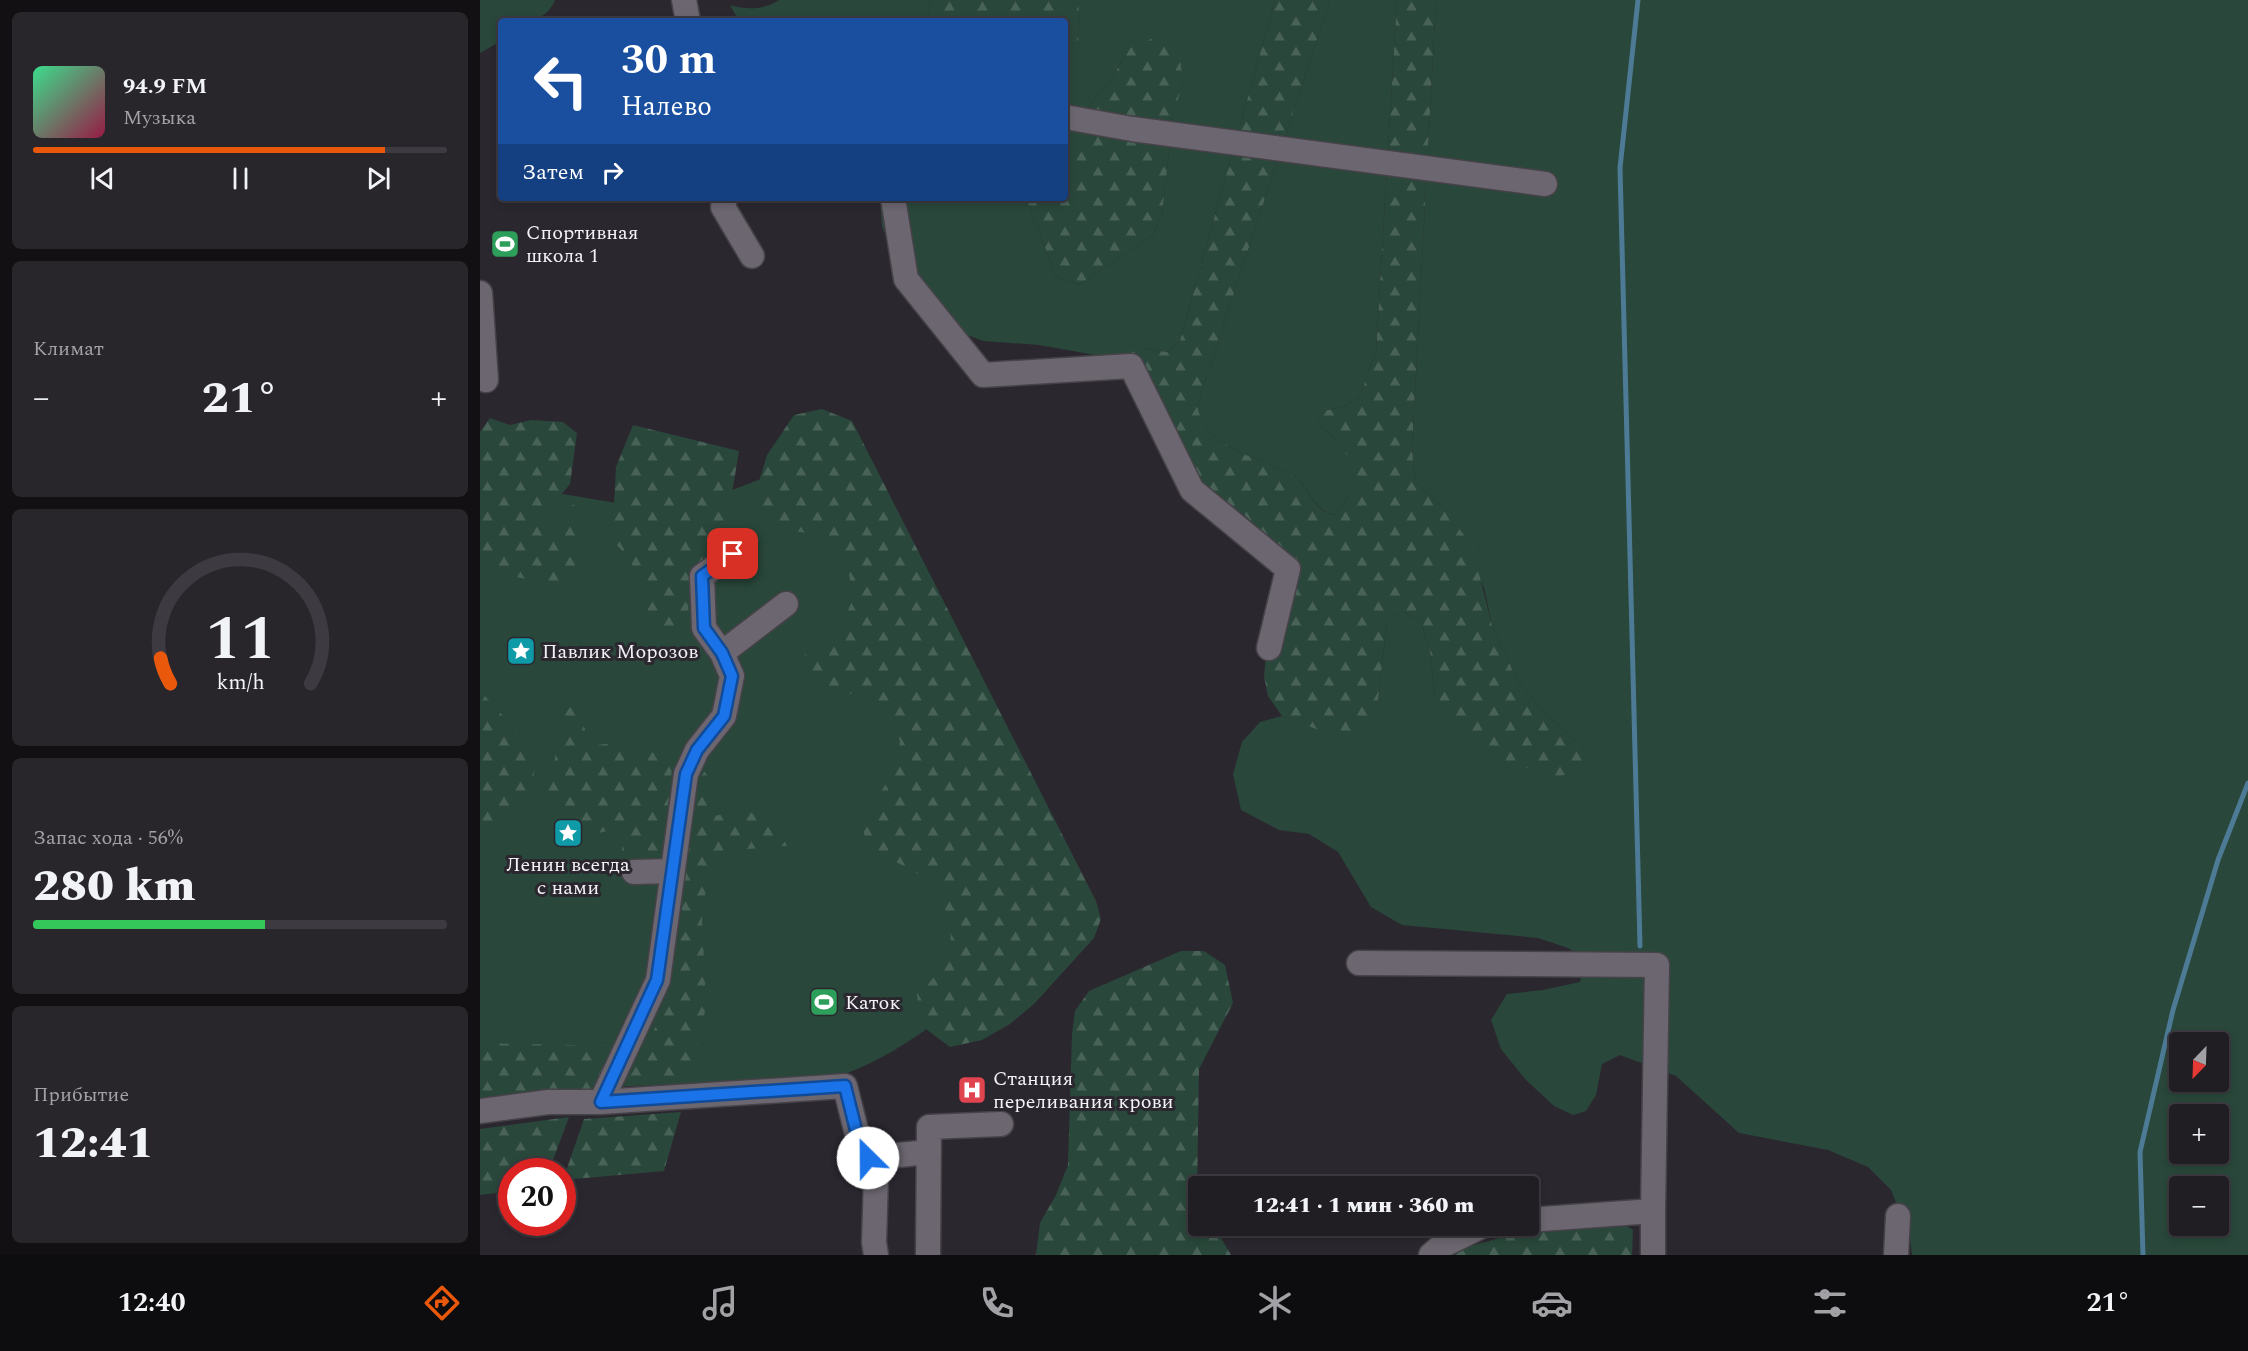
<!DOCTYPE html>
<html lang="ru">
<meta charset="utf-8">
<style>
:root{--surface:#201d23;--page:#28262b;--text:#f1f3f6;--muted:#a2a2a6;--line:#3d3b41;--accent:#ea580c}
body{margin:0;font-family:Spectral,serif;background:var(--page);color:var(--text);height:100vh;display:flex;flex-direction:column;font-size:22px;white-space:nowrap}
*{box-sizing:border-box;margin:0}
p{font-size:20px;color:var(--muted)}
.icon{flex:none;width:33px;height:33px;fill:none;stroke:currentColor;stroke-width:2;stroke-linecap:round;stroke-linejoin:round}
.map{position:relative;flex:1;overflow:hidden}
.panel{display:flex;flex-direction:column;gap:12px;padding:12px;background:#121013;width:480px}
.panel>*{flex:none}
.banner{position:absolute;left:18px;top:18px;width:570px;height:183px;border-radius:6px;box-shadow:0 3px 9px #0003,0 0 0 2px var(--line);background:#1a4fa0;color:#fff;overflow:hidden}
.needle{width:39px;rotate:203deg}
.tools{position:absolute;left:1689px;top:1032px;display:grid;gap:12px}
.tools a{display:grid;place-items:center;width:60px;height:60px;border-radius:6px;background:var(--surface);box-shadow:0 3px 9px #0003,0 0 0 2px var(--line);font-size:30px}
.speed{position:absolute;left:18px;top:1158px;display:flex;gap:12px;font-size:30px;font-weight:700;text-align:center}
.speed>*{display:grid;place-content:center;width:78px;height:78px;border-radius:50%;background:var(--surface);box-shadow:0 3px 9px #0003,0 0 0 2px var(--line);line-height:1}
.speed .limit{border:9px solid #d22;background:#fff;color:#111}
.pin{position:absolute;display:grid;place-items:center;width:51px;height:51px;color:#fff;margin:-26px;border-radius:12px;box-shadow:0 3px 9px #0006}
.me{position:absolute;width:66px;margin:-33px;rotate:337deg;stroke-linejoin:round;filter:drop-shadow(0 0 4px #0008)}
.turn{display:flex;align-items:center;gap:21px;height:126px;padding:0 24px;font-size:27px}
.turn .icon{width:78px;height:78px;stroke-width:2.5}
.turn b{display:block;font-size:42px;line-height:51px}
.then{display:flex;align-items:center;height:57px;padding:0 24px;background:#0003;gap:12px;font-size:22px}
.big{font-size:45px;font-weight:800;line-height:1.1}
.panel .card{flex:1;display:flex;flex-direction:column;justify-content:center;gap:9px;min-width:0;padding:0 21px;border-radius:9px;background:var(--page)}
.panel .dial{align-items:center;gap:0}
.dial svg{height:156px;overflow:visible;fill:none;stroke:var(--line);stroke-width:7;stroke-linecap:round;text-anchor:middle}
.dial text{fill:var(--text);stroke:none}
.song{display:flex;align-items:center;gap:18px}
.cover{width:72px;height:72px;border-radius:9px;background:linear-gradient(135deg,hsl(150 70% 55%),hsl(340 70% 35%))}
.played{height:6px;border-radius:3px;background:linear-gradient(90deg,var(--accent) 85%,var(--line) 85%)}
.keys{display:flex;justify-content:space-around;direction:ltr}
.heat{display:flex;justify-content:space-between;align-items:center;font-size:33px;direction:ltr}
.charge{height:9px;border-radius:4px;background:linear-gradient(90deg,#34c759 56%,var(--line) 0)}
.trip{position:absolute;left:708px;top:1176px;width:351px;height:60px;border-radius:6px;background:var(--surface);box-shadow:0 3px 9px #0003,0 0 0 2px var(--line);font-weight:800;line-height:60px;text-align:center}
.dock{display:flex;height:96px;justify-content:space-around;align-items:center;background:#0d0c0e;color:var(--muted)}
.dock .icon{width:42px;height:42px}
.dock .active{color:var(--accent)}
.dock b{font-size:27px;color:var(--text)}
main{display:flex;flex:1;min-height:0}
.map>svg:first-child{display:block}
</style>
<main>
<section class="panel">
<div class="card">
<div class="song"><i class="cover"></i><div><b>94.9 FM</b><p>Музыка</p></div></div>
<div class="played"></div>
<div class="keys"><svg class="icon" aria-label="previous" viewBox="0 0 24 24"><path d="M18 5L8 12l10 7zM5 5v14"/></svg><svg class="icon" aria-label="pause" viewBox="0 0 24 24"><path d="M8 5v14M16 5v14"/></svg><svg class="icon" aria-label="next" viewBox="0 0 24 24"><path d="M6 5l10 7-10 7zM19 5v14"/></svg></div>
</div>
<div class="card"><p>Климат</p>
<div class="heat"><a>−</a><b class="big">21°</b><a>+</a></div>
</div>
<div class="card dial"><svg viewBox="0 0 100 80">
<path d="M14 69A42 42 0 1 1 86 69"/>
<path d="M14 69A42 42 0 0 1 9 56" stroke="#ea580c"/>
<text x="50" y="56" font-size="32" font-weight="700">11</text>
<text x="50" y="72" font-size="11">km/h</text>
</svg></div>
<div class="card"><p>Запас хода · 56%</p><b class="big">280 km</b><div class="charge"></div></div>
<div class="card"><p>Прибытие</p><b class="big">12:41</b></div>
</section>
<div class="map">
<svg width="1768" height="1255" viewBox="0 0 1768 1255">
<defs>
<pattern id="forest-firs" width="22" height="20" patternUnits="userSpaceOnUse" patternTransform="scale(1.5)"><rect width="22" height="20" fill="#29473a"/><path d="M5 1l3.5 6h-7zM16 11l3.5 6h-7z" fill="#496257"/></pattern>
</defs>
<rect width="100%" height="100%" fill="#2b272f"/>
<path fill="#29473a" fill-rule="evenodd" d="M0 0H75C65 24 44 21 21 21V41L0 53Z
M299 0H450L448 21H259L250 5C268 10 283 10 299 0Z
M599 0H795L700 341 687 352 662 348 649 361 559 345 503 341 475 330 424 280 402 226 400 198H546L576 276 599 285 673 235 682 214 693 116 703 82 651 47 629 82 601 116 585 117V73L598 49Z
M850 0H917L896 352 879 398 864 407 843 411 837 423 855 439 879 469 868 498 855 515C828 508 833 488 812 475 784 459 748 454 726 428 721 423 719 413 717 406Z
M956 0H1768V1255H1432L1430 1238 1411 1190 1388 1167 1348 1150 1259 1133 1196 1076 1140 1055 1122 1064 1116 1095 1106 1111 1093 1115 1074 1106 1045 1079 1021 1049 1011 1020 1027 994 1063 990 1100 982 1105 959 1088 948 1058 938 922 925 891 907 858 852 829 834 799 830 761 810 753 774 762 742 780 722 802 716 829 725 898 701 907 622 922 611 941 621 950 652 955 696 1104 750 1056 703 1037 680 1012 625 1004 588 966 511 935 482 932 448ZM1700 1042H1738V1082H1700ZM1700 1114H1738V1154H1700ZM1700 1186H1738V1226H1700Z
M304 470 334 473 507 828 469 1013C434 1039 397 1064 356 1077L106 1088 0 1100V489L41 487 178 510 213 505Z"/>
<path fill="url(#forest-firs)" d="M450 0H599L598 50 585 73V21H448Z
M795 0H850L717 406C719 413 722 423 726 428 748 454 784 459 812 475 833 488 828 509 855 515L868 498 878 469 855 439 837 423 843 411 864 407 879 398 896 352 917 0H956L932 448 935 482 966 511 992 546 1012 625 1037 680 1056 703 1104 750 1102 773 1078 776 1035 765 994 748 970 728 955 696 950 652 941 621 922 611 907 622 898 701 881 728 857 737 802 716 788 696 784 676 786 657 811 569 794 542 763 514 722 487 649 361 652 352 662 348 687 352 700 341Z
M674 38 699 52 703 82 693 117 682 214 673 235 599 285 576 276 546 198H585V117L601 116 629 82 651 47Z
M342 409 372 421 616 901 621 919 614 938 554 1004 530 1024 502 1040 470 1047 439 1024 437 993 460 972 471 946 470 921 453 882 396 851 385 838 382 820 416 769 420 741 407 709 380 695 347 690 324 678 325 654 355 640 373 599 366 554 333 534 295 528 272 505 287 455 314 415Z
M10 418 30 425 51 420 83 422 97 433 90 484 60 520 63 536 82 520 91 505 100 504 101 562 77 586 6 570 0 584V432Z
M153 425 259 451 246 530 209 576 208 627 188 639 159 601 166 578C150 568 148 553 132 541L136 467Z
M4 695 57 753 49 808H22L0 854V697Z
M95 702 111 746 139 742 193 759 182 859 142 856V828L90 839V812L63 811 85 713Z
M224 772 235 773 228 817 266 810 330 844 231 852 222 918 226 1007 210 1079H148L198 985 208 800Z
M701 951H724L745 965 753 1003 719 1069 717 1194 718 1226H734L751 1255H556L560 1223 576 1195 588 1165 592 1034 595 1011 609 991Z
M0 1041 1 1043 134 1046 113 1093 56 1091 0 1099Z
M201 1112 184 1171 83 1180 104 1119Z
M89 1117 69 1171 32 1172 31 1191 0 1195V1129Z
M1088 1219 1140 1222 1153 1230 1152 1255H958Z"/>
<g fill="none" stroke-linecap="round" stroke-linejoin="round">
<path stroke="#4d7b96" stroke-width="5" d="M1158 0 1140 168 1160 946
M1663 1255 1660 1152 1693 1010 1738 860 1768 783"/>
<g stroke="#454248" stroke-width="27">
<path id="minor" d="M204 0 208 21
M585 117 652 129 1065 184
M245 198 243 207 272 256
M413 198 426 279 503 375 651 366 712 490 808 569 789 648
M0 293 6 380
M242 653 306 604
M154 872 191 871
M879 963 1177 965 1173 1211 1048 1220
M121 1102 178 980 206 774 217 750 244 716 252 676 242 653 224 628 222 576 253 554
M0 1111 68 1102H121L365 1086 379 1142 396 1177 394 1242 396 1255
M388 1158 449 1152
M448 1255 449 1127 521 1124
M951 1255 960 1247 1002 1226
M1173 1255V1211
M1416 1255 1418 1216"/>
</g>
<use href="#minor" stroke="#6b666f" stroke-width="24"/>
</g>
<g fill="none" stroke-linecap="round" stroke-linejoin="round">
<g stroke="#114b97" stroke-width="15">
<path id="route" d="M253 554 222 576 224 628 242 653 252 676 244 716 217 750 206 774 177 980 121 1102 365 1086 379 1142 388 1158"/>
</g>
<use href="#route" stroke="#1a73e8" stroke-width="10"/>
</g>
<defs>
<g id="stadium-square" transform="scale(1.5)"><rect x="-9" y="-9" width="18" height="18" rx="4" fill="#2e9e5b" stroke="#2b272f"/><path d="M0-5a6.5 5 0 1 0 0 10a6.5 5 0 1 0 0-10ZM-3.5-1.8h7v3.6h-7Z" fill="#fff"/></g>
<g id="sight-square" transform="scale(1.5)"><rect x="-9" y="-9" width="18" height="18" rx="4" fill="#0f9aa8" stroke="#2b272f"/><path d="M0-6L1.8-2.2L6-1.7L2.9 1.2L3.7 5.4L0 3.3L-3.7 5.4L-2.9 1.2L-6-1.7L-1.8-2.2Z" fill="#fff"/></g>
<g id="hospital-square" transform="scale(1.5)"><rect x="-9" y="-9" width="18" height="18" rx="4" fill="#e0444e" stroke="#2b272f"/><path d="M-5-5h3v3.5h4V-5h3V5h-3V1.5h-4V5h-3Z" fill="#fff"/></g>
</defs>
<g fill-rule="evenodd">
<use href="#stadium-square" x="25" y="244"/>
<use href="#sight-square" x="41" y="651"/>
<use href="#sight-square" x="88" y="833"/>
<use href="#stadium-square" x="344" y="1002"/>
<use href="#hospital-square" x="492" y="1090"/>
</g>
<g text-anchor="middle" stroke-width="6" stroke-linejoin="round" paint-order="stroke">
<g font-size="20" fill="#f4f2f7" stroke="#2b272f" text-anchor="start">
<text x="46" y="239">Спортивная<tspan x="46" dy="23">школа 1</tspan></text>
<text x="62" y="658">Павлик Морозов</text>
<text x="88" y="871" text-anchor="middle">Ленин всегда<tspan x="88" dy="23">с нами</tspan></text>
<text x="365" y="1009">Каток</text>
<text x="513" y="1085">Станция<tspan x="513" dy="23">переливания крови</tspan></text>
</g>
</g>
</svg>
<div class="tools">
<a><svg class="needle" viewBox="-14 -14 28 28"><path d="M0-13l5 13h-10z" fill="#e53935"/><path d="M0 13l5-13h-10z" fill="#a2a2a6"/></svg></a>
<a>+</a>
<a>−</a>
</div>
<div class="speed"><div class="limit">20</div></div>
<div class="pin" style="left:253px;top:554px;background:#d93025"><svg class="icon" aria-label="arrive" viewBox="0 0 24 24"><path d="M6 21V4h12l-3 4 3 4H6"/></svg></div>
<svg class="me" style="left:388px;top:1158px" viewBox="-20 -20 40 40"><circle r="19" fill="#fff"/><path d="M0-13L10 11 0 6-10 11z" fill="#1a73e8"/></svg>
<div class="trip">12:41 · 1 мин · 360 m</div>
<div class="banner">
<div class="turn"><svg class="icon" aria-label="left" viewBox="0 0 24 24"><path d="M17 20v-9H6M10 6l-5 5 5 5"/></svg><div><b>30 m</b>Налево</div></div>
<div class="then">Затем<svg class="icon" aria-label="right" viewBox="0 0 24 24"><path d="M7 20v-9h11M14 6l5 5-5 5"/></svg></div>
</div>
</div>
</main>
<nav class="dock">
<b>12:40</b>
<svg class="icon active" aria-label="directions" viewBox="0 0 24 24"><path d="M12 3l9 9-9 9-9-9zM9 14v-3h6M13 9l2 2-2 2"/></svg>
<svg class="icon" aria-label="music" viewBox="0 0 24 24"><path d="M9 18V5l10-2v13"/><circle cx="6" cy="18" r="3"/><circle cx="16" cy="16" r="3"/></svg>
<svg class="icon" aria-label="phone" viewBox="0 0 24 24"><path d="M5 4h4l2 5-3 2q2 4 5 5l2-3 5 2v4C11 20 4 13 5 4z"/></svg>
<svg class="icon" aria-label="climate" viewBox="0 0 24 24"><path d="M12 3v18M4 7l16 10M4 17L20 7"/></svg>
<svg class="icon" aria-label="car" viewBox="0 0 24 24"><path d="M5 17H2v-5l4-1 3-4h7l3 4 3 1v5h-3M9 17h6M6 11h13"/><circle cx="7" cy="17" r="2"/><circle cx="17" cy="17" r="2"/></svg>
<svg class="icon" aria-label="filters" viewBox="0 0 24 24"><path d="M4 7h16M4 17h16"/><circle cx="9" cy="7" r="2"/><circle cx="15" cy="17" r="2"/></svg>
<b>21°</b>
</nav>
